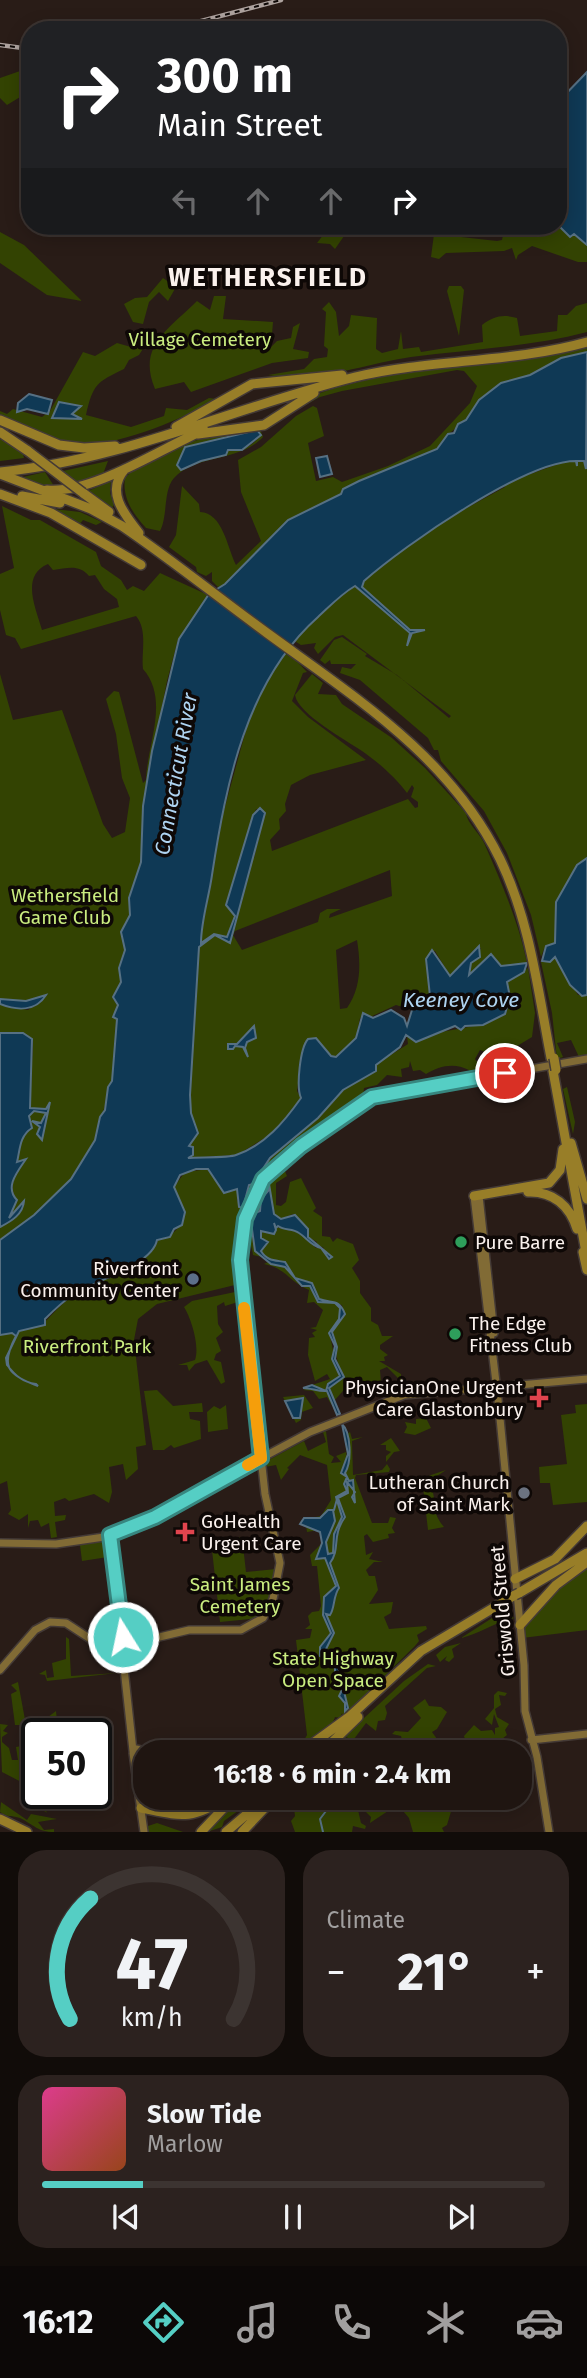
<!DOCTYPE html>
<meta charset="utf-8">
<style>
:root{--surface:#1f1511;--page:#2c221f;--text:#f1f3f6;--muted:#a19f9f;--line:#3c3431;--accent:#55cec4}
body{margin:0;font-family:"Fira Sans",sans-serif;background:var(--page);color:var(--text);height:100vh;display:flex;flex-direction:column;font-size:26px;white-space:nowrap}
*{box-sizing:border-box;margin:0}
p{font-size:23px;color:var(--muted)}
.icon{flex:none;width:38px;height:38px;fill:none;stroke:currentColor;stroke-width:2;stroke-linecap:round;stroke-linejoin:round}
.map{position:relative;height:1832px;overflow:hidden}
.panel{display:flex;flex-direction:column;gap:18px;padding:18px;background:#110c09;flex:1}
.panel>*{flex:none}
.top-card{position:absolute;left:21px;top:21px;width:546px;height:214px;border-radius:28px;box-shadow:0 4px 18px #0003,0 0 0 2px var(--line);background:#202124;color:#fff;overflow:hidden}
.speed{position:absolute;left:21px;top:1718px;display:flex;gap:14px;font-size:35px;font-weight:700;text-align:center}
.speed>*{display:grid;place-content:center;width:91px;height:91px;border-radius:50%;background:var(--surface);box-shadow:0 4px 18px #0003,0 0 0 2px var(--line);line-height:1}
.speed .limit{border:4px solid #111;border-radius:10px;background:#fff;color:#111}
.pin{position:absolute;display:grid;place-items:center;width:60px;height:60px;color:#fff;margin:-30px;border:4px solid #fff;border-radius:50%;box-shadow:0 2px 7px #0007}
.me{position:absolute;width:77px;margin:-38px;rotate:350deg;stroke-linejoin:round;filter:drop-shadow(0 0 5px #0008)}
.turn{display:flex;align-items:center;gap:24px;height:147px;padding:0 21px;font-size:32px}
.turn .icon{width:91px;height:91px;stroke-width:2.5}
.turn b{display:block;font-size:49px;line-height:60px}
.lanes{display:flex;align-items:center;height:66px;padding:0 21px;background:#0003;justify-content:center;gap:35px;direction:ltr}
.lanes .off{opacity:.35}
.big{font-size:52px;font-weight:700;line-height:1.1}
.panel .card{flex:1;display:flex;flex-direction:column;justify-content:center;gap:10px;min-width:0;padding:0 24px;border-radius:28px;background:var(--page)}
.panel .dial{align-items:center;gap:0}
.dial svg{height:182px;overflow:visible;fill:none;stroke:var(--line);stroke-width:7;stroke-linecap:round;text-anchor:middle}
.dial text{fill:var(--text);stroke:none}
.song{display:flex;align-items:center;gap:21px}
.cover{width:84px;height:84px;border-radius:10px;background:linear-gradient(135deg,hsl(330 70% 55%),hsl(20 70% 35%))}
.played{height:7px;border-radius:4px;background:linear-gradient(90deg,var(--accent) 20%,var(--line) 20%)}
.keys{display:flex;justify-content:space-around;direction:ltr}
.heat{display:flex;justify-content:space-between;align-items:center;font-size:38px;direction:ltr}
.panel .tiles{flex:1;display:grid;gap:18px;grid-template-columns:1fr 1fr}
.card:last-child{grid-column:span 2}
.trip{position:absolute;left:133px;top:1740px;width:399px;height:70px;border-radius:28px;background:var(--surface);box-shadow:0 4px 18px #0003,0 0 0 2px var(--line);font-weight:700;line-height:70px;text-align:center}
.menu{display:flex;height:112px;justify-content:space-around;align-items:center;background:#0c0807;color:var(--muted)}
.menu .icon{width:49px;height:49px}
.menu .active{color:var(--accent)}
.menu b{font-size:32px;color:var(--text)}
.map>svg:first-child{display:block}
</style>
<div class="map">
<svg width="587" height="1832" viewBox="0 0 587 1832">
<rect width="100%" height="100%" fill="#291c17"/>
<path fill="#334302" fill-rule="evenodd" d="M30 56V91L7 105 0 98V78L20 71Z
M558 225 570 237 574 234 587 245V262H578L532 246 518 255 516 260 512 248 504 251 446 253 439 259 431 257 434 234 497 241 502 240 505 226Z
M330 226H351L335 249 330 244 317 243Z
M0 232 24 245 82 301 47 295 0 263Z
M163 278 176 287 168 301 159 292 149 302 143 324 133 322 124 304 135 298 147 297Z
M449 286H461L464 290 459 336 447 291Z
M214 296H226L223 319 273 322 271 347 277 341 291 338 293 327 300 323 293 349 309 352 308 358 272 363 191 392 184 382 155 389C137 346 168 330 197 301L210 310Z
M329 302 336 312 339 336 349 326 351 315 377 318 376 349 382 353 398 349 401 331 403 349 419 347 421 352 483 342 482 325C494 316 503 314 517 318L520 336 557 331 558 315H567L576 306 587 303V332C530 347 470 349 411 357 364 364 314 384 268 375L304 369 314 359 327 357 328 349 324 346 326 312 322 309Z
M132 339 145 341 146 344 139 355 129 360 124 369C97 382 93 384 86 415L131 427 164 416 166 408 187 410 209 398 217 399C181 420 104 454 61 442 40 436 20 425 0 417V411L7 414 13 409 42 417 50 411 83 352 95 356 117 343 131 347ZM59 402 80 406 67 419 53 418Z
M587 348V352L561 358 530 375 501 383 480 399 466 420 446 436 438 449 359 481 343 490 341 494 288 520 224 585 218 587 212 581V572L206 576 197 572 196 567 169 547 176 535 182 486 199 504 200 512C223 513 227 547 236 565L261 541 241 492 238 460 261 447 296 416 313 406 317 408 324 436 308 443 316 481 333 477 342 482 388 466 430 446 470 403 477 386 464 371 457 370 342 391 320 397 293 412C310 373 539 358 587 348Z
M260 429 263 437C240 462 196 454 174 478 163 490 168 516 160 531L146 528C133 514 122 498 125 478 157 443 216 435 260 429ZM257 430 261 435C252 446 241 452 228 450L226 455 201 461 182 470 184 448Z
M0 438 23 454 24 458 0 461Z
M108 461 103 474 80 484 63 471Z
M569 461H587V858L577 865 556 902 555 943 544 949 541 957 531 915 507 853 484 811 441 761 438 750H434L428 738 360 680 340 673 342 667 351 669 356 664H331L330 660 325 664 320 660 334 640 342 637 367 654 365 656 397 675 449 718 451 716 343 635 335 637 318 654 314 648 316 643 301 645 293 640 342 595 405 548 445 520 505 487V479C526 479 547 466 569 461Z
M45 472 54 486 43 487 19 478Z
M111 481 110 493 114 505 112 508 88 491Z
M2 506 31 520H40L96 552 101 566 121 580 127 590 133 586 144 591 160 573 208 595 178 640 167 681 145 792 141 862 129 898 130 915 121 932 125 950 119 968 121 982 113 999 118 1005 113 1017 117 1019 112 1081 95 1140 71 1179 34 1215 0 1240V1227C11 1221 21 1215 23 1202L9 1218 17 1201C7 1185 16 1175 25 1160L16 1163 22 1138 30 1130 29 1116 34 1111 46 1113 41 1123H36L40 1126 42 1140 49 1105 43 1110 30 1108 33 1041 23 1033H0V1004L28 1010 46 996 26 1001 0 999V674L13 720 62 710 103 824 112 838 125 832 130 798 122 778 116 734 106 699 114 691 119 692 143 783 146 780C147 744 170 700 143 669 141 653 148 630 136 616L21 649 15 638 6 635 0 610V574L14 568ZM48 564 53 570C68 568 79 564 89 576L95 575 104 589 117 599 119 607 42 630C36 608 20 576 48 564Z
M54 509 80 512 102 522 96 525 83 520 79 525Z
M285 649 307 672 303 673 292 701 308 717 366 760 310 775 291 785 285 804 286 811 279 819 280 829 270 840 272 851 408 799 415 808 418 807V802L411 797 414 788 412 785 407 793C396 778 378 762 362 751 346 740 298 714 295 695L312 674 323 683 318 694 336 695 342 704 392 738 425 768 466 813C467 824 481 834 485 845 502 884 519 923 527 963L501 966 491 954 469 975 471 963 480 957 478 953 481 948H476L450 976 435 951H431L426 959 431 993 428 999 412 1010 396 1005 368 1018 366 1014 360 1018 356 1038 336 1057 331 1056 316 1038 303 1047 297 1091 301 1098 273 1133 237 1155 187 1158 193 1155 189 1146 198 1133 191 1113 190 1095 199 947 223 814 249 719 265 682ZM256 809 265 813 254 858H240ZM390 870 392 896 329 918 330 914 341 909H327L320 913 318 922 242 950 233 935 235 931ZM357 940C361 965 361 988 347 1008L340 1009 336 950Z
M555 957 578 995H587V1056L579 1057 571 1040 557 1043 563 1057 557 1059 552 1013 541 962H550Z
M528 968 535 1013 532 1037 494 1060 481 1061 485 1052 480 1050 475 1059 478 1063 475 1076H471L469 1070C454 1062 439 1066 426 1074L420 1070 413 1071 410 1061 409 1067 401 1069 402 1077 387 1075 377 1085 364 1088 363 1097 358 1103C338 1119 268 1168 257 1185 239 1216 235 1249 239 1284L157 1304 138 1319 134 1340 146 1445 136 1447 138 1469 126 1480 123 1464 109 1467 112 1492 109 1503 94 1494 69 1501 65 1498 54 1502 55 1516 66 1515 65 1520 55 1522 57 1537 51 1538 49 1523 41 1527 38 1520 30 1521 28 1528V1514L19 1520 8 1514 11 1510 7 1481 0 1484V1335C14 1332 27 1329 41 1325 46 1323 68 1294 85 1288 102 1281 153 1261 158 1240 172 1236 180 1229 185 1215L174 1187 185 1172 209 1169 224 1193 237 1189V1200L243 1208 248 1185 253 1184 270 1158 318 1118 343 1090 376 1071 375 1065 408 1044 407 1036C430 1033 499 1027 508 1009L507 981Z
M567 1087 575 1122 573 1134 563 1089Z
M282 1164 287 1176 276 1183V1205L281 1206 286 1202 290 1182 301 1178 316 1208 313 1211 322 1217V1236L330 1237 333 1242 337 1238 353 1244 359 1260 352 1268 360 1281V1293L371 1308V1321L378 1325 382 1336H393L380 1345V1349L388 1355 384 1357 385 1361H379L401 1374V1381L387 1367 380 1370 381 1383 354 1386 350 1383 334 1401 329 1386 344 1377C334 1361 338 1349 332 1332L344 1314 342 1305 319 1299 312 1283 295 1278 285 1262 253 1255C252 1245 246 1236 246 1227 244 1208 269 1176 282 1164ZM293 1214C302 1219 307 1228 308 1237L317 1242V1246L323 1247 329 1259 321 1248H316L298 1232 276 1227 274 1215 281 1219Z
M268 1262C274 1264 281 1264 286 1268 294 1277 296 1286 310 1286L318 1302 335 1303 340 1308 339 1319 329 1333C334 1348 333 1361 340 1375L326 1386 332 1406 327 1397 319 1399 313 1391 303 1390 312 1387 320 1390 312 1385 330 1379 327 1374 315 1381 308 1355 309 1338 315 1337 312 1333 317 1330 310 1328 316 1327 323 1310 314 1302 307 1303 309 1290C289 1282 286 1268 264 1264Z
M235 1292 238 1302 225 1306 224 1302 217 1306 218 1324 223 1332 216 1338 221 1351 216 1354 214 1360 221 1362 225 1382 221 1384 207 1360 195 1364 189 1371 187 1365H178L195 1360C200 1346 191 1318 184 1307L192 1301Z
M157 1390 173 1406 202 1403 203 1412H189L190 1419 200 1421 201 1439 174 1448 171 1445 164 1450H153L144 1391Z
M304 1395 313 1408 302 1412 301 1420 296 1423 283 1397ZM302 1398 300 1417H293L285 1401Z
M587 1404V1502L553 1505 550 1483H540L539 1467 567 1464 561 1415 576 1413 575 1405Z
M226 1405 228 1429 208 1432 207 1412 214 1406 220 1409Z
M426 1418 431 1428 415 1435 404 1433 407 1427 405 1422 416 1424V1419Z
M326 1431 329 1454 334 1457 331 1463 341 1462 336 1456 346 1452 345 1439 347 1461V1434L350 1432 352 1439 363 1437 352 1441 353 1475 382 1470 387 1464 390 1469 389 1472 356 1475 355 1478 372 1523H388L390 1517 396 1518 392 1528 395 1533 388 1534 389 1538 373 1542 367 1534 364 1536 366 1555 373 1552 369 1559 383 1562H374L366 1570 369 1576H375L378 1590 369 1604 393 1602 391 1613 384 1617 389 1629 426 1626 427 1629 417 1635 419 1641 415 1646 353 1707 343 1716 342 1713 340 1718 335 1717C332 1728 316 1739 303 1742L307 1735 296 1640 310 1638 312 1629H305L310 1625 308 1616 312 1612 319 1611 321 1606 317 1566H312L310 1555 322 1543 319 1530 307 1532 305 1519 321 1516 331 1500 327 1465 300 1455 287 1468 289 1469 281 1480 276 1465 265 1467V1462L304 1441 308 1451 326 1442 323 1432Z
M391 1438 400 1451 394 1452 386 1462V1456L391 1452 386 1450V1445H380Z
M446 1470 428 1482C440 1500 428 1508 444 1527L428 1530 422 1478Z
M242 1537 246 1572 276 1569C272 1590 270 1609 251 1622L250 1619 220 1622 211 1541Z
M103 1541 108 1557 82 1561 80 1545Z
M587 1566V1630L522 1638 521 1625 563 1582Z
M503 1611H507L505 1616 515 1618C496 1621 480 1634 461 1638Z
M66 1637 69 1639 71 1676 117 1673 47 1681 45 1675 39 1674 46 1670 47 1678 54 1677 52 1663 66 1659Z
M461 1643 452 1649 454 1657 449 1662 445 1660 447 1656 440 1662 436 1655 445 1647Z
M428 1664 436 1666 427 1668 385 1706 387 1713 385 1720 378 1721 376 1731 366 1723 351 1743 347 1737 337 1743 404 1681Z
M18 1682 26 1725 33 1726 28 1729 33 1744 27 1753 29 1774 37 1775V1794H53L36 1798 38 1804 48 1813 32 1805 31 1787 2 1772 0 1724 8 1725 3 1731 8 1733 2 1737V1742L9 1748 12 1760H18L16 1747 27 1745 24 1725H15L11 1694 17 1691 11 1685Z
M498 1691 507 1693 505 1696 499 1695 501 1705 495 1709 497 1717 509 1724 505 1730 507 1735 502 1739 507 1745 499 1748V1752H480V1748L471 1747 481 1744V1740L471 1742 467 1746 464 1736 474 1725 481 1731 492 1730 495 1735V1728L499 1727 494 1714 492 1725 485 1719 494 1708V1695Z
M425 1699 429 1706 441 1707 447 1712 437 1729 432 1732 437 1739 432 1752H405L401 1736 392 1734 395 1731 408 1732 421 1718 413 1708Z
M56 1711 57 1721 70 1729 97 1728 79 1734H52L54 1720 48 1717Z
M242 1797H257L224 1821 222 1827 207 1832 222 1813 225 1814Z
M286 1797H355L361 1823 366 1826 365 1829 353 1826 352 1832H295L291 1821 295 1816 294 1808 286 1804Z
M383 1797H395L396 1804 401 1805 404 1797H419L417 1803 419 1806 430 1801 455 1798 447 1825 442 1828 444 1832H413L409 1818 403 1811 391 1809 370 1823 371 1817 364 1810H380Z
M1 1802 27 1820 31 1814 57 1819 38 1822 44 1830 54 1829V1832C38 1832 34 1825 20 1818 12 1815 8 1818 0 1812Z
M157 1823 183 1832H147L148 1826Z"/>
<path fill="#0f3955" stroke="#567083" stroke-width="2" d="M587 72V245L574 234 570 237 558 225V102Z
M587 352 586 469 584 461H577V466L576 461C525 461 405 545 364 581L362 587 410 630H425L412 633 407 646 410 633 355 586C341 594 330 606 318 617 246 681 226 784 212 875 209 897 201 921 201 943L214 934 227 937 235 916 226 905 253 815 260 808 265 813 230 943 215 935 199 947 190 1095 191 1113 198 1133 189 1146 193 1147V1155L188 1158C197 1157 229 1158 236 1155 265 1145 284 1122 301 1098 296 1087 300 1048 308 1039L316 1038 331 1056 336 1057 356 1038 363 1013 373 1018 391 1010 404 1018 407 1026 412 1010 430 996 426 959 432 950 450 976 479 946 480 957 471 963 469 975 491 954 501 966 527 963 524 972 507 982 510 997 505 1014 483 1025 465 1026 461 1030 455 1026 416 1042 406 1035 400 1047 376 1065V1071L343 1090 318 1118 270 1158 253 1184 249 1185 243 1208 239 1207 237 1189 224 1193 208 1169H196L180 1175 174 1187 185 1212 182 1225 174 1229 170 1237 157 1240C152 1266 93 1281 74 1294 62 1302 54 1310 45 1319V1325L19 1331 6 1358 7 1365C15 1375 22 1382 36 1384L38 1386C7 1375 0 1366 16 1336L12 1333 0 1335V1240L34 1215 71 1179 95 1140 100 1117 105 1110 108 1087 112 1081 117 1019 113 1017 118 1005 113 997 121 982 119 968 125 950 121 932 130 915 129 898 141 862 143 806 152 751 179 639 209 594 225 584 288 520 341 494 343 489 359 481 437 449 448 434 454 433 458 424 466 420 479 400 501 383 530 375 561 358Z
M29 394 52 400 48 414 27 409 17 412 18 403Z
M59 402 81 406 72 414 82 419 52 418Z
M257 430 261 435 242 450H228L226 455 201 461 181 470 177 465 185 447Z
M327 456 332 474 320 477 316 458Z
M587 858V995L582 996 570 985 555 957 550 962 542 961 546 946 555 943 556 902 577 865Z
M46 995C36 1011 18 1011 0 1004V999L26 1001Z
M254 1026 256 1038 247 1042 245 1048 248 1057 243 1047 235 1046 233 1049H228V1044H237Z
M0 1033H23L32 1039 30 1108 46 1109 50 1102 42 1140 37 1134 40 1127 32 1121 41 1123 46 1113 34 1111 29 1116 32 1128C19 1136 20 1151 17 1162L26 1159C18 1171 4 1187 17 1200L9 1218 24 1201C23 1214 12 1221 0 1227Z
M269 1184 274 1214 281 1219 295 1215 308 1229V1237L332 1257 329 1259 321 1248C311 1246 307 1238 299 1233 292 1228 285 1231 278 1226L276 1228 274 1223 276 1230 274 1234 261 1231V1238L268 1242 261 1251C267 1261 274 1260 285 1262L295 1278 312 1283 319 1299C332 1304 339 1298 345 1314L332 1332 337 1347 335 1359 344 1377 329 1388 340 1414 337 1415 327 1391C319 1392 311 1388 303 1388L312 1385 326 1391 328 1384 340 1376 332 1359 335 1346 329 1333 339 1319 340 1308 335 1303 318 1302 310 1286H302L285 1267 271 1264 255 1251 250 1215 260 1211 261 1199 268 1191Z
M303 1398 300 1418H293L285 1401Z
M342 1424C351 1432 352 1462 345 1473L349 1481 353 1480 355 1503 352 1497 355 1492 347 1482 348 1493 338 1498 345 1517C331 1537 341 1548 330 1563L339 1588C333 1596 335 1608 330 1615L326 1614 334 1633 324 1653 329 1658H336L348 1708 345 1711V1703L339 1696 342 1690 335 1676V1661L320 1656V1647L331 1633 323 1615 324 1597 336 1586 325 1558 316 1559 322 1543 320 1532 300 1524 304 1518H320L328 1510H333L335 1521 326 1542 328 1554 333 1553 334 1534 342 1517 336 1497 347 1491 344 1484 347 1477 341 1473 348 1454Z"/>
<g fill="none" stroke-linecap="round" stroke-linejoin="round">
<path stroke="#567083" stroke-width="2" d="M334 1510 337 1499
M346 1743V1739
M344 1752 346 1748
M323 1832 320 1819 329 1807 343 1806V1797"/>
<g stroke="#443a36" stroke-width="10">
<path id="major" d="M474 1196 499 1408 524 1665 525 1711 537 1757 549 1832
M479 1196 494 1333
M110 1535 120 1628 117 1643 124 1668 133 1751
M0 1543 56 1544 118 1535 310 1432 404 1395 587 1379
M125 1639H151L189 1630H241L263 1618 273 1599 280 1563 265 1494 240 1264 245 1219 266 1175 311 1139 372 1097 587 1059
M0 1670 35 1630 50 1622 66 1623 92 1640 118 1646
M531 1740 587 1734
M134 1756 141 1757V1750L136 1749 133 1753 144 1832"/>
</g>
<g stroke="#443a36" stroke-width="12">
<path id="highway" d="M0 420 59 445 84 448 115 446
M176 427 252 384 342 375
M0 432 28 451
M198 434 264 425 314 393
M125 469C105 491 124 514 139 533
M0 472C124 460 235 407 355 377 431 359 512 363 587 342
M0 474 91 509 122 526C172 560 219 598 267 633 356 698 450 757 500 859 530 921 538 991 551 1058
M47 490C93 494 160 449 204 430
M83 493 109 512
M0 494 51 513 141 565
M22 496 60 503
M553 1071 587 1258
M571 1143 587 1199
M528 1192C553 1191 570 1206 577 1229
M474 1196 549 1183 560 1170 563 1149
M583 1252 587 1270
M515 1579 555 1559 587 1526
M519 1593 587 1553
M520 1625 556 1585 587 1562
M301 1752 349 1717 421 1651 515 1595
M322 1752 358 1717
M141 1808C181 1816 191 1821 227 1797
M0 1819 27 1832
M201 1832 234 1797
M226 1832 267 1797
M242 1832 275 1797"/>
</g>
<use href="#major" stroke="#816b35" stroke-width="7"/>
<use href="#highway" stroke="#987e28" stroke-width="9"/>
<g stroke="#aea39f" stroke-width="4.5">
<path id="rail" d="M167 30 281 0
M0 45 30 49"/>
</g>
<use href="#rail" stroke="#0e0806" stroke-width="2" stroke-dasharray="5" stroke-linecap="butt"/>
<g stroke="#443a36" stroke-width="12" stroke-linecap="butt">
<path id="highway-bridge" d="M28 451 83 493
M554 1058 556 1070
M515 1595 519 1593"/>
</g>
<use href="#highway-bridge" stroke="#987e28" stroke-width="9"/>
</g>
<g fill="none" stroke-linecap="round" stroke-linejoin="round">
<g stroke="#37867f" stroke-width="18">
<path id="route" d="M123 1637 110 1535 155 1517 261 1458 240 1260 245 1219 263 1179 301 1146 372 1097 505 1073"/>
</g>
<use href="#route" stroke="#55cec4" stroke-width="12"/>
<path stroke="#f59e0b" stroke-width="12" d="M244 1308 261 1458 248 1465"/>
</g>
<g fill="#2e9e5b" stroke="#0e0806" stroke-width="2.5">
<circle cx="461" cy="1242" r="7"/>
<circle cx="455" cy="1334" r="7"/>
</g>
<circle fill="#5c6f8a" stroke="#0e0806" stroke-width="2.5" cx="193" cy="1279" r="7"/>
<g fill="#e0444e" stroke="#0e0806" stroke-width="2.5">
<path d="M535.5 1387.5h7v7h7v7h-7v7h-7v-7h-7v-7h7z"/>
<path d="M181.5 1521.5h7v7h7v7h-7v7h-7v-7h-7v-7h7z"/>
</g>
<circle fill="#6b7280" stroke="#0e0806" stroke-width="2.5" cx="524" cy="1493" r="7"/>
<g text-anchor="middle" stroke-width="7" stroke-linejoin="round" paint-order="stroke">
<g font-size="19" fill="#caed80" stroke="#0e0806">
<text x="200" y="346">Village Cemetery</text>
<text x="65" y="902">Wethersfield<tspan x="65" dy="22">Game Club</tspan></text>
<text x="87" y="1353">Riverfront Park</text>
<text x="240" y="1591">Saint James<tspan x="240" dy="22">Cemetery</tspan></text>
<text x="333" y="1665">State Highway<tspan x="333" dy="22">Open Space</tspan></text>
</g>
<g font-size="19" fill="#faf1ed" stroke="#0e0806" text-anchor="start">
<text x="475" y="1249">Pure Barre</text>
<text x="179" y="1275" text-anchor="end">Riverfront<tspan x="179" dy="22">Community Center</tspan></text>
<text x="469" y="1330">The Edge<tspan x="469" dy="22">Fitness Club</tspan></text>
<text x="523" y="1394" text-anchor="end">PhysicianOne Urgent<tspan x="523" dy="22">Care Glastonbury</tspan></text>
<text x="510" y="1489" text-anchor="end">Lutheran Church<tspan x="510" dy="22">of Saint Mark</tspan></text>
<text x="201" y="1528">GoHealth<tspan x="201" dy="22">Urgent Care</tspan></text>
</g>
<g font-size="19" fill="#faf1ed" stroke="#0e0806">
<text transform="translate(502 1611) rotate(-95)" y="7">Griswold Street</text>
</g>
<g font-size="21" font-style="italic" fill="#afd4f1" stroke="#0e0806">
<text transform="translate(176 774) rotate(-80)" y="7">Connecticut River</text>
<text x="461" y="1007">Keeney Cove</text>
</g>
<g font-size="26" font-weight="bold" letter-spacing="2" fill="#faf1ed" stroke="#0e0806">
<text x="268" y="286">WETHERSFIELD</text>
</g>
</g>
</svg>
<div class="speed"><div class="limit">50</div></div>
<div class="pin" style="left:505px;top:1073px;background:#d93025"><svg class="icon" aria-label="arrive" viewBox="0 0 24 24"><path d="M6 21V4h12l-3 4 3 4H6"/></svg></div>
<svg class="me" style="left:123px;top:1637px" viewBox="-20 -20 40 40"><circle r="17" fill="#55cec4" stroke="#fff" stroke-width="3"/><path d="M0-11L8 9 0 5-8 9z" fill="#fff"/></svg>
<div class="trip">16:18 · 6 min · 2.4 km</div>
<div class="top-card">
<div class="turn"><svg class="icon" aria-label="right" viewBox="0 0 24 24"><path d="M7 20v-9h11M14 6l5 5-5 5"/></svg><div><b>300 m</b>Main Street</div></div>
<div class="lanes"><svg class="icon off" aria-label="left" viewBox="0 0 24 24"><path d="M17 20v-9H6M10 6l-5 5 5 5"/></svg><svg class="icon off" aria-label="ahead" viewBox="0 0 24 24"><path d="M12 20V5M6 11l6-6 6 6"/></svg><svg class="icon off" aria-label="ahead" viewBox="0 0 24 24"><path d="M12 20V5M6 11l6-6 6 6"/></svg><svg class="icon" aria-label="right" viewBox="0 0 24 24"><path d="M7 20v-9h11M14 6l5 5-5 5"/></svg></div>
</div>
</div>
<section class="panel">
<div class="tiles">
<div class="card dial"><svg viewBox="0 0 100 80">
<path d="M14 69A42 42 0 1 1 86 69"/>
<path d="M14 69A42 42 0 0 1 23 16" stroke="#55cec4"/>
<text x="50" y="56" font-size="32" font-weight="700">47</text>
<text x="50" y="72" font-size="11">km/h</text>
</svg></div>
<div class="card"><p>Climate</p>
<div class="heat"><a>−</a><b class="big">21°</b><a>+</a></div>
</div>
<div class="card">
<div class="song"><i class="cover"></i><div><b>Slow Tide</b><p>Marlow</p></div></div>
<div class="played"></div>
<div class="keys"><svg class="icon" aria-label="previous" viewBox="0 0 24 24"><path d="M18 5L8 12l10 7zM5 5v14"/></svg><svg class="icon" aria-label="pause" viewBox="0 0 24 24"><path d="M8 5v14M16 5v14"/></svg><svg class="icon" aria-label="next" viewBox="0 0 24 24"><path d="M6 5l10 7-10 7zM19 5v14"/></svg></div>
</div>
</div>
</section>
<nav class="menu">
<b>16:12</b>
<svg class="icon active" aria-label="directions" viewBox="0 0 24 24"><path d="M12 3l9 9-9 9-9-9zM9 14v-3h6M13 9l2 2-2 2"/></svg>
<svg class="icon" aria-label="music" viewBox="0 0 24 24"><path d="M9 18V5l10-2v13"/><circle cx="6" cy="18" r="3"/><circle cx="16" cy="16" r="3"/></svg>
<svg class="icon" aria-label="phone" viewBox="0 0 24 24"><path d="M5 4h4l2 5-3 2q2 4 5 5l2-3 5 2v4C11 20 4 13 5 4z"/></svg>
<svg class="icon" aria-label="climate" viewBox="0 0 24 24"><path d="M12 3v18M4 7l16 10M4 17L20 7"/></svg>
<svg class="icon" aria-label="car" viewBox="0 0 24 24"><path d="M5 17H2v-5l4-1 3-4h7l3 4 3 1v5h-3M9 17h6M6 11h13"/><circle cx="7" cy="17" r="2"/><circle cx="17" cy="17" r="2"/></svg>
</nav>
